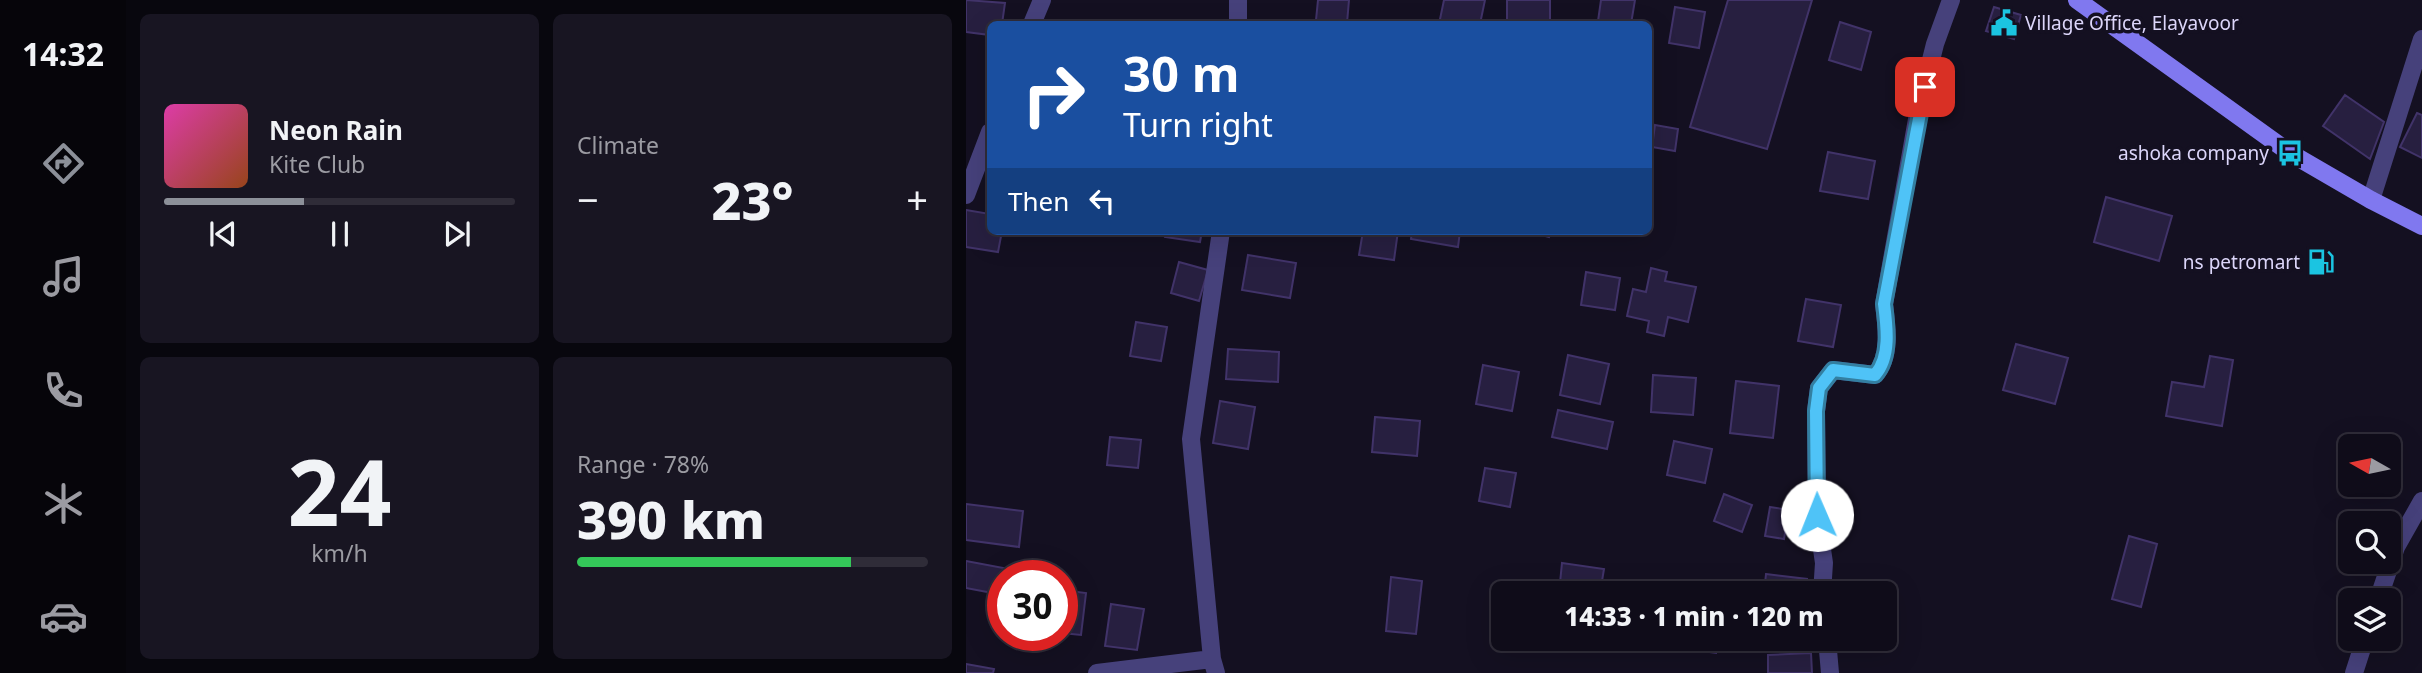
<!DOCTYPE html>
<meta charset="utf-8">
<style>
:root{--surface:#0f0c19;--page:#181522;--text:#f1f3f6;--muted:#9b9ba2;--line:#2f2c38;--accent:#8c9099}
body{margin:0;font-family:"Noto Sans",sans-serif;background:var(--page);color:var(--text);height:100vh;display:flex;flex-direction:column;font-size:26px;white-space:nowrap}
*{box-sizing:border-box;margin:0}
p{font-size:23px;color:var(--muted)}
.icon{flex:none;width:38px;height:38px;fill:none;stroke:currentColor;stroke-width:2;stroke-linecap:round;stroke-linejoin:round}
.map{position:relative;flex:1;overflow:hidden}
.details{display:flex;flex-direction:column;gap:14px;padding:14px;background:#08070e;width:840px}
.details>*{flex:none}
.guide{position:absolute;left:21px;top:21px;width:665px;height:214px;border-radius:10px;box-shadow:0 7px 28px #0002,0 0 0 2px var(--line);background:#1a4fa0;color:#fff;overflow:hidden}
.needle{width:46px;rotate:279deg}
.buttons{position:absolute;left:1372px;top:434px;display:grid;gap:14px}
.buttons a{display:grid;place-items:center;width:63px;height:63px;border-radius:10px;background:var(--surface);box-shadow:0 7px 28px #0002,0 0 0 2px var(--line);font-size:35px}
.speed{position:absolute;left:21px;top:560px;display:flex;gap:14px;font-size:35px;font-weight:700;text-align:center}
.speed>*{display:grid;place-content:center;width:91px;height:91px;border-radius:50%;background:var(--surface);box-shadow:0 7px 28px #0002,0 0 0 2px var(--line);line-height:1}
.speed .limit{border:10px solid #d22;background:#fff;color:#111}
.pin{position:absolute;display:grid;place-items:center;width:60px;height:60px;color:#fff;margin:-30px;border-radius:14px;box-shadow:0 4px 10px #0006}
.me{position:absolute;width:77px;margin:-38px;rotate:359deg;stroke-linejoin:round;filter:drop-shadow(0 0 5px #0008)}
.turn{display:flex;align-items:center;gap:24px;height:147px;padding:0 21px;font-size:32px}
.turn .icon{width:91px;height:91px;stroke-width:2.5}
.turn b{display:block;font-size:49px;line-height:60px}
.then{display:flex;align-items:center;height:66px;padding:0 21px;background:#0003;gap:14px;font-size:26px}
.big{font-size:52px;font-weight:800;line-height:1.1}
.details .tile{flex:1;display:flex;flex-direction:column;justify-content:center;gap:10px;min-width:0;padding:0 24px;border-radius:10px;background:var(--page)}
.details .dial{align-items:center;gap:0}
.dial b{font-size:91px;line-height:1}
.song{display:flex;align-items:center;gap:21px}
.cover{width:84px;height:84px;border-radius:10px;background:linear-gradient(135deg,hsl(320 70% 55%),hsl(20 70% 35%))}
.played{height:7px;border-radius:4px;background:linear-gradient(90deg,var(--accent) 40%,var(--line) 40%)}
.keys{display:flex;justify-content:space-around;direction:ltr}
.heat{display:flex;justify-content:space-between;align-items:center;font-size:38px;direction:ltr}
.charge{height:10px;border-radius:5px;background:linear-gradient(90deg,#34c759 78%,var(--line) 0)}
.details .tiles{flex:1;display:grid;gap:14px;grid-template-columns:repeat(2,1fr)}
.trip{position:absolute;left:525px;top:581px;width:406px;height:70px;border-radius:10px;background:var(--surface);box-shadow:0 7px 28px #0002,0 0 0 2px var(--line);font-weight:800;line-height:70px;text-align:center}
main{display:flex;flex:1;min-height:0}
.tabs{display:flex;flex-direction:column;width:126px;justify-content:space-around;align-items:center;background:#06050a;color:var(--muted)}
.tabs .icon{width:49px;height:49px}
.tabs .current{color:var(--accent)}
.tabs b{font-size:32px;color:var(--text)}
.map>svg:first-child{display:block}
</style>
<main>
<nav class="tabs">
<b>14:32</b>
<svg class="icon current" aria-label="directions" viewBox="0 0 24 24"><path d="M12 3l9 9-9 9-9-9zM9 14v-3h6M13 9l2 2-2 2"/></svg>
<svg class="icon" aria-label="music" viewBox="0 0 24 24"><path d="M9 18V5l10-2v13"/><circle cx="6" cy="18" r="3"/><circle cx="16" cy="16" r="3"/></svg>
<svg class="icon" aria-label="phone" viewBox="0 0 24 24"><path d="M5 4h4l2 5-3 2q2 4 5 5l2-3 5 2v4C11 20 4 13 5 4z"/></svg>
<svg class="icon" aria-label="climate" viewBox="0 0 24 24"><path d="M12 3v18M4 7l16 10M4 17L20 7"/></svg>
<svg class="icon" aria-label="car" viewBox="0 0 24 24"><path d="M5 17H2v-5l4-1 3-4h7l3 4 3 1v5h-3M9 17h6M6 11h13"/><circle cx="7" cy="17" r="2"/><circle cx="17" cy="17" r="2"/></svg>
</nav>
<section class="details">
<div class="tiles">
<div class="tile">
<div class="song"><i class="cover"></i><div><b>Neon Rain</b><p>Kite Club</p></div></div>
<div class="played"></div>
<div class="keys"><svg class="icon" aria-label="previous" viewBox="0 0 24 24"><path d="M18 5L8 12l10 7zM5 5v14"/></svg><svg class="icon" aria-label="pause" viewBox="0 0 24 24"><path d="M8 5v14M16 5v14"/></svg><svg class="icon" aria-label="next" viewBox="0 0 24 24"><path d="M6 5l10 7-10 7zM19 5v14"/></svg></div>
</div>
<div class="tile"><p>Climate</p>
<div class="heat"><a>−</a><b class="big">23°</b><a>+</a></div>
</div>
<div class="tile dial"><b>24</b><p>km/h</p></div>
<div class="tile"><p>Range · 78%</p><b class="big">390 km</b><div class="charge"></div></div>
</div>
</section>
<div class="map">
<svg width="1456" height="673" viewBox="0 0 1456 673">
<rect width="100%" height="100%" fill="#141021"/>
<path fill="#271f40" stroke="#413369" stroke-width="2" d="M0 0 39 3 36 24H24V35L0 32Z
M352 0H383L381 23 350 20Z
M478 0H519L514 24H473Z
M541 0H584V24H541Z
M635 0H669L665 24 632 21Z
M762 0H846L801 149 724 127Z
M709 7 739 12 733 48 703 43Z
M1028 7 1055 15 1048 39 1020 31Z
M874 22 905 32 895 70 863 60Z
M1379 95 1418 122 1404 159 1357 126Z
M1451 113 1456 115V158L1434 147Z
M689 125 712 129 709 151 686 147Z
M862 152 909 161 902 199 854 191Z
M1140 197 1206 216 1193 261 1128 242Z
M0 210 24 214V231H36L32 252 0 247Z
M200 231H236L234 242 199 237Z
M397 231H432L428 260 393 255Z
M446 231H494L492 247 445 239Z
M561 231H585L583 237Z
M282 255 330 263 324 298 276 290Z
M213 262 242 270 233 301 205 293Z
M685 268 701 272 699 281 730 287 722 322 702 317 698 336 681 332 683 321 661 316 667 289 680 292Z
M620 272 654 278 649 310 615 305Z
M840 299 875 305 867 347 832 341Z
M170 322 201 327 195 361 164 356Z
M1050 344 1102 358 1089 404 1037 390Z
M262 349 313 352 312 382 260 379Z
M602 355 643 364 634 404 594 395Z
M1244 356 1267 360 1256 426 1200 416 1206 382 1238 387Z
M517 365 553 372 546 411 510 404Z
M687 375 730 378 727 415 685 412Z
M770 381 813 386 807 438 764 433Z
M254 401 289 407 282 449 247 443Z
M592 410 647 422 641 449 586 437Z
M409 417 454 421 451 456 406 452Z
M144 437 175 440 172 468 141 465Z
M708 441 746 449 739 483 701 475Z
M519 468 550 473 544 507 513 501Z
M758 494 786 505 776 532 748 521Z
M0 504 57 511 53 547 0 540Z
M804 507 823 510 818 539 799 536Z
M1163 536 1191 544 1175 607 1146 599Z
M0 561 48 570 47 576H37V595L0 588Z
M596 563 638 569 634 593H593Z
M800 574 841 579 840 593H798Z
M425 577 456 581 450 634 420 631Z
M96 590 120 593 115 635 96 633Z
M145 604 178 609 171 650 139 646Z
M713 639H752L750 653 712 648Z
M845 653 846 673H802V655Z
M0 664 28 669 27 673H0Z"/>
<g fill="none" stroke-linecap="round" stroke-linejoin="round">
<path stroke="#46417b" stroke-width="18" d="M66 24 76 0
M272 24V0
M0 195 24 132
M1405 200 1456 39
M856 593 858 563 851 515 850 411 853 388 867 370 909 375C925 357 921 327 918 304L953 108 969 44 985 0
M1412 600 1430 547 1456 501
M861 639 864 673
M131 673 246 659
M250 673 246 659 225 439 255 231
M1388 673 1399 639"/>
<path stroke="#8078ef" stroke-width="18" d="M1111 0 1324 153 1405 200 1456 226"/>
</g>
<g fill="none" stroke-linecap="round" stroke-linejoin="round">
<g stroke="#337fa1" stroke-width="18">
<path id="route" d="M851 515 850 411 853 388 867 370 909 375C925 357 921 327 918 304L959 87"/>
</g>
<use href="#route" stroke="#4fc3f7" stroke-width="12"/>
</g>
<defs>
<g id="civic-bare" transform="scale(2.1)"><path d="M-.6-6.5H3V-4.5H.6V-3L4-1V1h2V6H-6V1h2V-1L-.6-3ZM-1.2 2.5V6h2.4V2.5Z" fill="#1bc4e1" stroke="#141021" stroke-width="2.5" paint-order="stroke"/></g>
<g id="bus-bare" transform="scale(2.1)"><path d="M-5-6H5V4H4V6H2V4H-2V6H-4V4H-5ZM-3.5-4V0h7V-4ZM-3.5 1.2v1.5H-2V1.2ZM2 1.2v1.5H3.5V1.2Z" fill="#1bc4e1" stroke="#141021" stroke-width="2.5" paint-order="stroke"/></g>
<g id="fuel-bare" transform="scale(2.1)"><path d="M-5.5-6h7V0h2V4h1.3V-2.5L3-4.5l.8-.8L6-3V5H2.5V1h-1V6h-7ZM-4.2-4.7v3.2H.2V-4.7Z" fill="#1bc4e1" stroke="#141021" stroke-width="2.5" paint-order="stroke"/></g>
</defs>
<g fill-rule="evenodd">
<use href="#civic-bare" x="1038" y="23"/>
<use href="#bus-bare" x="1324" y="153"/>
<use href="#fuel-bare" x="1355" y="262"/>
</g>
<g text-anchor="middle" stroke-width="7" stroke-linejoin="round" paint-order="stroke">
<g font-size="19" fill="#dcd6fa" stroke="#141021" text-anchor="end">
<text x="1059" y="30" text-anchor="start">Village Office, Elayavoor</text>
<text x="1303" y="160">ashoka company</text>
<text x="1334" y="269">ns petromart</text>
</g>
</g>
</svg>
<div class="buttons">
<a><svg class="needle" viewBox="-14 -14 28 28"><path d="M0-13l5 13h-10z" fill="#e53935"/><path d="M0 13l5-13h-10z" fill="#9b9ba2"/></svg></a>
<a><svg class="icon" aria-label="search" viewBox="0 0 24 24"><circle cx="10" cy="10" r="6"/><path d="M15 15l6 6"/></svg></a>
<a><svg class="icon" aria-label="layers" viewBox="0 0 24 24"><path d="M12 4l9 5-9 5-9-5zM3 14l9 5 9-5"/></svg></a>
</div>
<div class="speed"><div class="limit">30</div></div>
<div class="pin" style="left:959px;top:87px;background:#d93025"><svg class="icon" aria-label="arrive" viewBox="0 0 24 24"><path d="M6 21V4h12l-3 4 3 4H6"/></svg></div>
<svg class="me" style="left:851px;top:515px" viewBox="-20 -20 40 40"><circle r="19" fill="#fff"/><path d="M0-13L10 11 0 6-10 11z" fill="#4fc3f7"/></svg>
<div class="trip">14:33 · 1 min · 120 m</div>
<div class="guide">
<div class="turn"><svg class="icon" aria-label="right" viewBox="0 0 24 24"><path d="M7 20v-9h11M14 6l5 5-5 5"/></svg><div><b>30 m</b>Turn right</div></div>
<div class="then">Then<svg class="icon" aria-label="left" viewBox="0 0 24 24"><path d="M17 20v-9H6M10 6l-5 5 5 5"/></svg></div>
</div>
</div>
</main>
